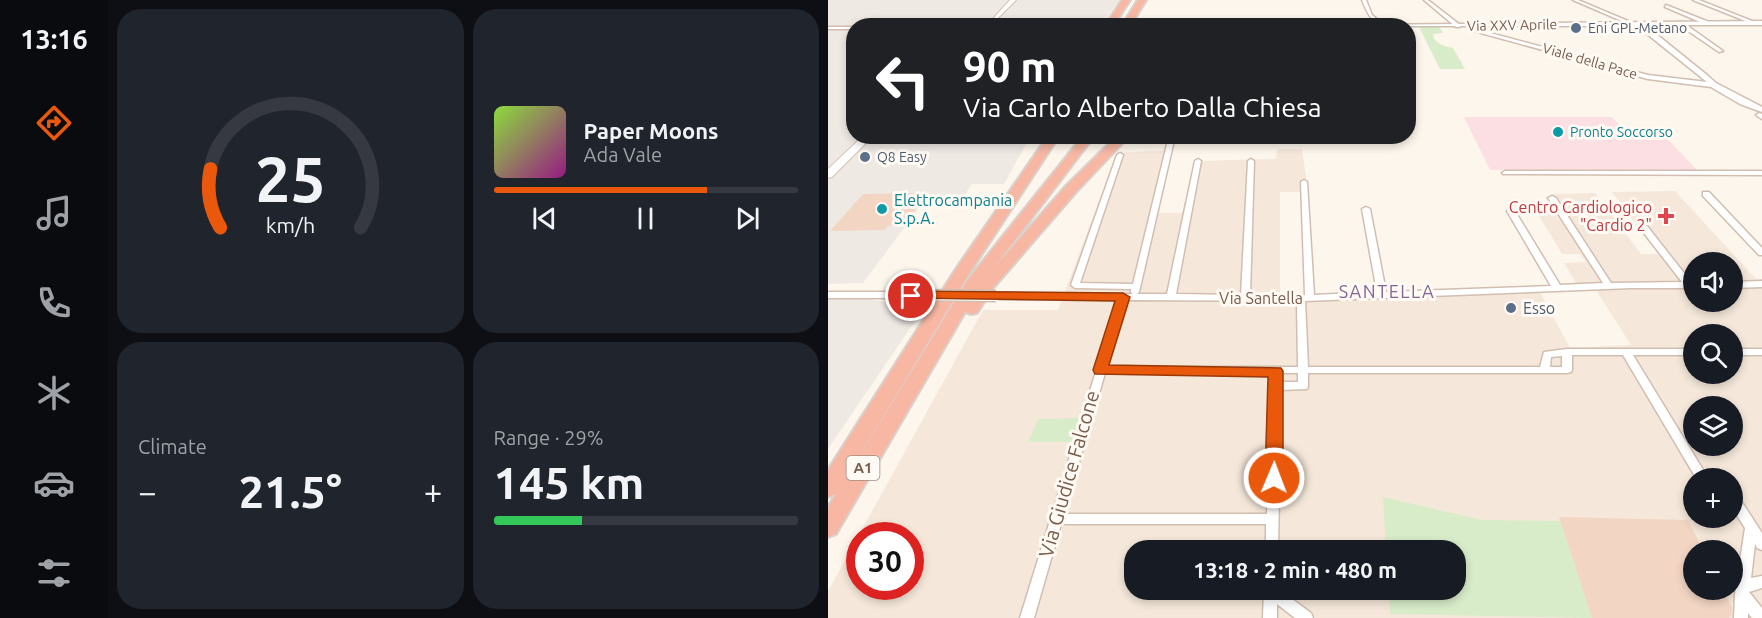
<!DOCTYPE html>
<meta charset="utf-8">
<style>
:root{--surface:#171b24;--page:#20242c;--text:#f1f3f6;--muted:#9ea1a6;--line:#363941;--accent:#ea580c}
body{margin:0;font-family:Ubuntu,sans-serif;background:var(--page);color:var(--text);height:100vh;display:flex;flex-direction:column;font-size:22px;white-space:nowrap}
*{box-sizing:border-box;margin:0}
p{font-size:20px;color:var(--muted)}
.icon{flex:none;width:33px;height:33px;fill:none;stroke:currentColor;stroke-width:2;stroke-linecap:round;stroke-linejoin:round}
.map{position:relative;flex:1;overflow:hidden}
.side{display:flex;flex-direction:column;gap:9px;padding:9px;background:#0d0f14;width:720px}
.side>*{flex:none}
.guide{position:absolute;left:18px;top:18px;width:570px;height:126px;border-radius:24px;box-shadow:0 3px 9px #0003;background:#202124;color:#fff;overflow:hidden}
.controls{position:absolute;left:855px;top:252px;display:grid;gap:12px}
.controls a{display:grid;place-items:center;width:60px;height:60px;border-radius:50%;background:var(--surface);box-shadow:0 3px 9px #0003;font-size:30px}
.speed{position:absolute;left:18px;top:522px;display:flex;gap:12px;font-size:30px;font-weight:700;text-align:center}
.speed>*{display:grid;place-content:center;width:78px;height:78px;border-radius:50%;background:var(--surface);box-shadow:0 3px 9px #0003;line-height:1}
.speed .limit{border:9px solid #d22;background:#fff;color:#111}
.pin{position:absolute;display:grid;place-items:center;width:51px;height:51px;color:#fff;margin:-26px;border:3px solid #fff;border-radius:50%;box-shadow:0 2px 6px #0007}
.me{position:absolute;width:66px;margin:-33px;rotate:1deg;stroke-linejoin:round;filter:drop-shadow(0 0 4px #0008)}
.turn{display:flex;align-items:center;gap:21px;height:126px;padding:0 18px;font-size:27px}
.turn .icon{width:78px;height:78px;stroke-width:2.5}
.turn b{display:block;font-size:42px;line-height:51px}
.big{font-size:45px;font-weight:700;line-height:1.1}
.side .widget{flex:1;display:flex;flex-direction:column;justify-content:center;gap:9px;min-width:0;padding:0 21px;border-radius:24px;background:var(--page)}
.side .dial{align-items:center;gap:0}
.dial svg{height:156px;overflow:visible;fill:none;stroke:var(--line);stroke-width:7;stroke-linecap:round;text-anchor:middle}
.dial text{fill:var(--text);stroke:none}
.song{display:flex;align-items:center;gap:18px}
.cover{width:72px;height:72px;border-radius:9px;background:linear-gradient(135deg,hsl(90 70% 55%),hsl(310 70% 35%))}
.played{height:6px;border-radius:3px;background:linear-gradient(90deg,var(--accent) 70%,var(--line) 70%)}
.keys{display:flex;justify-content:space-around;direction:ltr}
.heat{display:flex;justify-content:space-between;align-items:center;font-size:33px;direction:ltr}
.charge{height:9px;border-radius:4px;background:linear-gradient(90deg,#34c759 29%,var(--line) 0)}
.side .tiles{flex:1;display:grid;gap:9px;grid-template-columns:repeat(2,1fr)}
.trip{position:absolute;left:296px;top:540px;width:342px;height:60px;border-radius:24px;background:var(--surface);box-shadow:0 3px 9px #0003;font-weight:700;line-height:60px;text-align:center}
main{display:flex;flex:1;min-height:0}
.menu{display:flex;flex-direction:column;width:108px;justify-content:space-around;align-items:center;background:#090b0e;color:var(--muted)}
.menu .icon{width:42px;height:42px}
.menu .selected{color:var(--accent)}
.menu b{font-size:27px;color:var(--text)}
.map>svg:first-child{display:block}
</style>
<main>
<nav class="menu">
<b>13:16</b>
<svg class="icon selected" aria-label="directions" viewBox="0 0 24 24"><path d="M12 3l9 9-9 9-9-9zM9 14v-3h6M13 9l2 2-2 2"/></svg>
<svg class="icon" aria-label="music" viewBox="0 0 24 24"><path d="M9 18V5l10-2v13"/><circle cx="6" cy="18" r="3"/><circle cx="16" cy="16" r="3"/></svg>
<svg class="icon" aria-label="phone" viewBox="0 0 24 24"><path d="M5 4h4l2 5-3 2q2 4 5 5l2-3 5 2v4C11 20 4 13 5 4z"/></svg>
<svg class="icon" aria-label="climate" viewBox="0 0 24 24"><path d="M12 3v18M4 7l16 10M4 17L20 7"/></svg>
<svg class="icon" aria-label="car" viewBox="0 0 24 24"><path d="M5 17H2v-5l4-1 3-4h7l3 4 3 1v5h-3M9 17h6M6 11h13"/><circle cx="7" cy="17" r="2"/><circle cx="17" cy="17" r="2"/></svg>
<svg class="icon" aria-label="filters" viewBox="0 0 24 24"><path d="M4 7h16M4 17h16"/><circle cx="9" cy="7" r="2"/><circle cx="15" cy="17" r="2"/></svg>
</nav>
<section class="side">
<div class="tiles">
<div class="widget dial"><svg viewBox="0 0 100 80">
<path d="M14 69A42 42 0 1 1 86 69"/>
<path d="M14 69A42 42 0 0 1 9 39" stroke="#ea580c"/>
<text x="50" y="56" font-size="32" font-weight="700">25</text>
<text x="50" y="72" font-size="11">km/h</text>
</svg></div>
<div class="widget">
<div class="song"><i class="cover"></i><div><b>Paper Moons</b><p>Ada Vale</p></div></div>
<div class="played"></div>
<div class="keys"><svg class="icon" aria-label="previous" viewBox="0 0 24 24"><path d="M18 5L8 12l10 7zM5 5v14"/></svg><svg class="icon" aria-label="pause" viewBox="0 0 24 24"><path d="M8 5v14M16 5v14"/></svg><svg class="icon" aria-label="next" viewBox="0 0 24 24"><path d="M6 5l10 7-10 7zM19 5v14"/></svg></div>
</div>
<div class="widget"><p>Climate</p>
<div class="heat"><a>−</a><b class="big">21.5°</b><a>+</a></div>
</div>
<div class="widget"><p>Range · 29%</p><b class="big">145 km</b><div class="charge"></div></div>
</div>
</section>
<div class="map">
<svg width="934" height="618" viewBox="0 0 934 618">
<rect width="100%" height="100%" fill="#fdf6ec"/>
<path fill="#f5e8da" fill-rule="evenodd" d="M449 149H474L480 192H452V299L712 292 742 348 803 345 768 290 753 291 736 263 758 262 752 254H734L704 204 727 203 723 194 767 193 813 254H830L784 192 847 191 928 279H934V618H0V591L155 310H230L289 153 344 150 329 213H354L367 161 448 159ZM866 262H904V302H866ZM866 334H904V374H866ZM866 406H904V446H866ZM866 478H904V518H866ZM32 536H82V586H32ZM306 550H627V590H306ZM866 550H904V590H866Z"/>
<path fill="#efe9e4" d="M0 0H291L274 25 26 26V136L202 137 176 184H144L134 199 97 200 35 283 0 284Z
M0 293 78 305 89 318 0 449Z"/>
<path fill="#fbdfe3" d="M636 117H784L798 132H833L869 170H662Z"/>
<path fill="#d8ecc9" d="M591 27H611L615 33 605 34C606 44 616 46 625 48L637 69H612Z
M255 418 247 442H200L210 419Z
M555 497 654 520 733 521 764 618 562 614 561 590H627V550H558Z"/>
<path fill="#f3d5c3" d="M100 193 76 225 60 226 57 230 2 231 35 194Z
M731 517 860 520 875 550H866V590H895L904 607V614L901 618H764Z"/>
<g fill="none" stroke-linecap="round" stroke-linejoin="round">
<g stroke="#d1beb0" stroke-width="3">
<path id="minor" d="M534 0H538L544 15 557 26C543 23 539 12 534 0Z
M596 0H600L632 25V27H628Z
M745 0H750L807 24 803 25Z
M865 0H871L929 23 925 24Z
M838 5 881 22V23L877 24 837 7Z
M850 22H854L895 51 891 52 850 24Z
M0 27H26V29H0Z
M931 113 934 114V119L928 115Z
M341 136H347L311 292 309 294H339L367 161 370 159 373 161 348 294 413 295 420 161 423 159 426 161 422 295H477L473 182 476 180 479 182 486 295 549 292 534 209 538 207 542 209 558 292 723 286 679 211 683 209 687 211 732 285 775 283 720 198 724 196 728 198 783 283 854 282 812 228 816 226H819L863 282H866V288H803L477 301 480 367H712L716 352 739 349H866V355H805L880 478H868L795 355H744V370L743 372 739 373H480V386L479 389 453 390 450 550H438V524H233L206 618H192L290 300 168 299 164 296 168 293 305 294 303 292V289L247 288 243 285 289 155 292 153 295 155 252 283 305 284ZM299 300 469 301 470 367H279ZM734 356V367H722L723 357ZM277 373H443L439 514H236ZM453 373H470V382H453Z
M677 171H934V175L675 174 674 173Z
M875 192H881L934 248V255H931L875 196Z
M934 281V287L904 288V282Z
M0 292H83L87 295 83 298H0Z
M904 349H934V355H904Z
M904 492 908 493 934 533V550L929 548 927 544 923 578 934 576V588L921 592 934 608V618H924L920 613V618H906L907 594 917 528 904 508Z
M436 590H452L483 613 485 618H467L449 604V618H435Z"/>
</g>
<g stroke="#d1beb0" stroke-width="3">
<path id="tertiary" d="M934 21V25H817L879 75 888 83 934 107V112L912 104 883 87 820 79 642 30 647 29 820 75 879 82 809 26H431Z"/>
</g>
<g stroke="#d6c0b0" stroke-width="2">
<path id="secondary" d="M182 0H188L168 20 169 26H145L162 22Z
M35 136H45L4 177 0 178V169Z"/>
</g>
<g stroke="#dad1cd" stroke-width="4">
<path id="motorway" d="M294 0H302L285 26H277Z
M310 0H318L302 26H294Z
M220 136H231L144 269 14 485 139 281 255 136H266L165 269 238 186 289 136H301L248 192 165 288 149 313 143 314 137 312 8 534 0 537V507L8 494 0 497V470L128 269Z"/>
</g>
<use href="#minor" fill="#fff" fill-rule="evenodd"/>
<use href="#tertiary" fill="#fff" fill-rule="evenodd"/>
<use href="#secondary" fill="#fff" fill-rule="evenodd"/>
<use href="#motorway" fill="#f7b7a3" fill-rule="evenodd"/>
<g stroke="#d1beb0" stroke-width="13" stroke-linecap="butt">
<path id="minor-bridge" d="M83 295 168 296"/>
</g>
<use href="#minor-bridge" stroke="#fff" stroke-width="10"/>
</g>
<path fill="#ea580c" stroke="#983908" stroke-width="1.5" d="M83 291 295 293 302 297 281 365 453 368 455 371V478L452 483 446 485 440 483 437 478 440 377 267 374 265 370 287 301 78 298 76 296 78 293Z"/>
<g fill="#5c6f8a" stroke="#fffaf3" stroke-width="2">
<circle cx="748" cy="28" r="6"/>
<circle cx="37" cy="157" r="6"/>
<circle cx="683" cy="308" r="6"/>
</g>
<g fill="#0f9aa8" stroke="#fffaf3" stroke-width="2">
<circle cx="730" cy="132" r="6"/>
<circle cx="54" cy="209" r="6"/>
</g>
<path fill="#e0444e" stroke="#fffaf3" stroke-width="2" d="M835 207h6v6h6v6h-6v6h-6v-6h-6v-6h6z"/>
<g text-anchor="middle" stroke-width="6" stroke-linejoin="round" paint-order="stroke">
<g font-size="14" fill="#7a5c4d" stroke="#fffaf3">
<text transform="translate(684 25) rotate(-1)" y="5">Via XXV Aprile</text>
<text transform="translate(762 61) rotate(16)" y="5">Viale della Pace</text>
</g>
<g font-size="14" fill="#4e5e75" stroke="#fffaf3" text-anchor="start">
<text x="760" y="33">Eni GPL-Metano</text>
<text x="49" y="162">Q8 Easy</text>
</g>
<g font-size="14" fill="#0d838f" stroke="#fffaf3" text-anchor="start">
<text x="742" y="137">Pronto Soccorso</text>
</g>
<rect fill="#fffaf3" stroke="#a28b7f" stroke-width="1.5" x="18.5" y="456" width="33" height="24" rx="4.5"/>
<g font-size="15" font-weight="bold" fill="#7a5c4d">
<text x="35" y="473">A1</text>
</g>
<g font-size="16" fill="#0d838f" stroke="#fffaf3" text-anchor="start">
<text x="66" y="206">Elettrocampania<tspan x="66" dy="18">S.p.A.</tspan></text>
</g>
<g font-size="16" fill="#be3a42" stroke="#fffaf3" text-anchor="end">
<text x="824" y="213">Centro Cardiologico<tspan x="824" dy="18">"Cardio 2"</tspan></text>
</g>
<g font-size="16" fill="#7a5c4d" stroke="#fffaf3">
<text x="433" y="304">Via Santella</text>
</g>
<g font-size="16" fill="#4e5e75" stroke="#fffaf3" text-anchor="start">
<text x="695" y="314">Esso</text>
</g>
<g font-size="18" letter-spacing="1.5" fill="#846695" stroke="#fffaf3">
<text x="559" y="298">SANTELLA</text>
</g>
<g font-size="20" fill="#7a5c4d" stroke="#fffaf3">
<text transform="translate(241 474) rotate(-74)" y="7">Via Giudice Falcone</text>
</g>
</g>
</svg>
<div class="controls">
<a><svg class="icon" aria-label="sound" viewBox="0 0 24 24"><path d="M4 9h4l5-4v14l-5-4H4zM17 9q2 3 0 6"/></svg></a>
<a><svg class="icon" aria-label="search" viewBox="0 0 24 24"><circle cx="10" cy="10" r="6"/><path d="M15 15l6 6"/></svg></a>
<a><svg class="icon" aria-label="layers" viewBox="0 0 24 24"><path d="M12 4l9 5-9 5-9-5zM3 14l9 5 9-5"/></svg></a>
<a>+</a>
<a>−</a>
</div>
<div class="speed"><div class="limit">30</div></div>
<div class="pin" style="left:83px;top:296px;background:#d93025"><svg class="icon" aria-label="arrive" viewBox="0 0 24 24"><path d="M6 21V4h12l-3 4 3 4H6"/></svg></div>
<svg class="me" style="left:446px;top:478px" viewBox="-20 -20 40 40"><circle r="17" fill="#ea580c" stroke="#fff" stroke-width="3"/><path d="M0-11L8 9 0 5-8 9z" fill="#fff"/></svg>
<div class="trip">13:18 · 2 min · 480 m</div>
<div class="guide">
<div class="turn"><svg class="icon" aria-label="left" viewBox="0 0 24 24"><path d="M17 20v-9H6M10 6l-5 5 5 5"/></svg><div><b>90 m</b>Via Carlo Alberto Dalla Chiesa</div></div>
</div>
</div>
</main>
